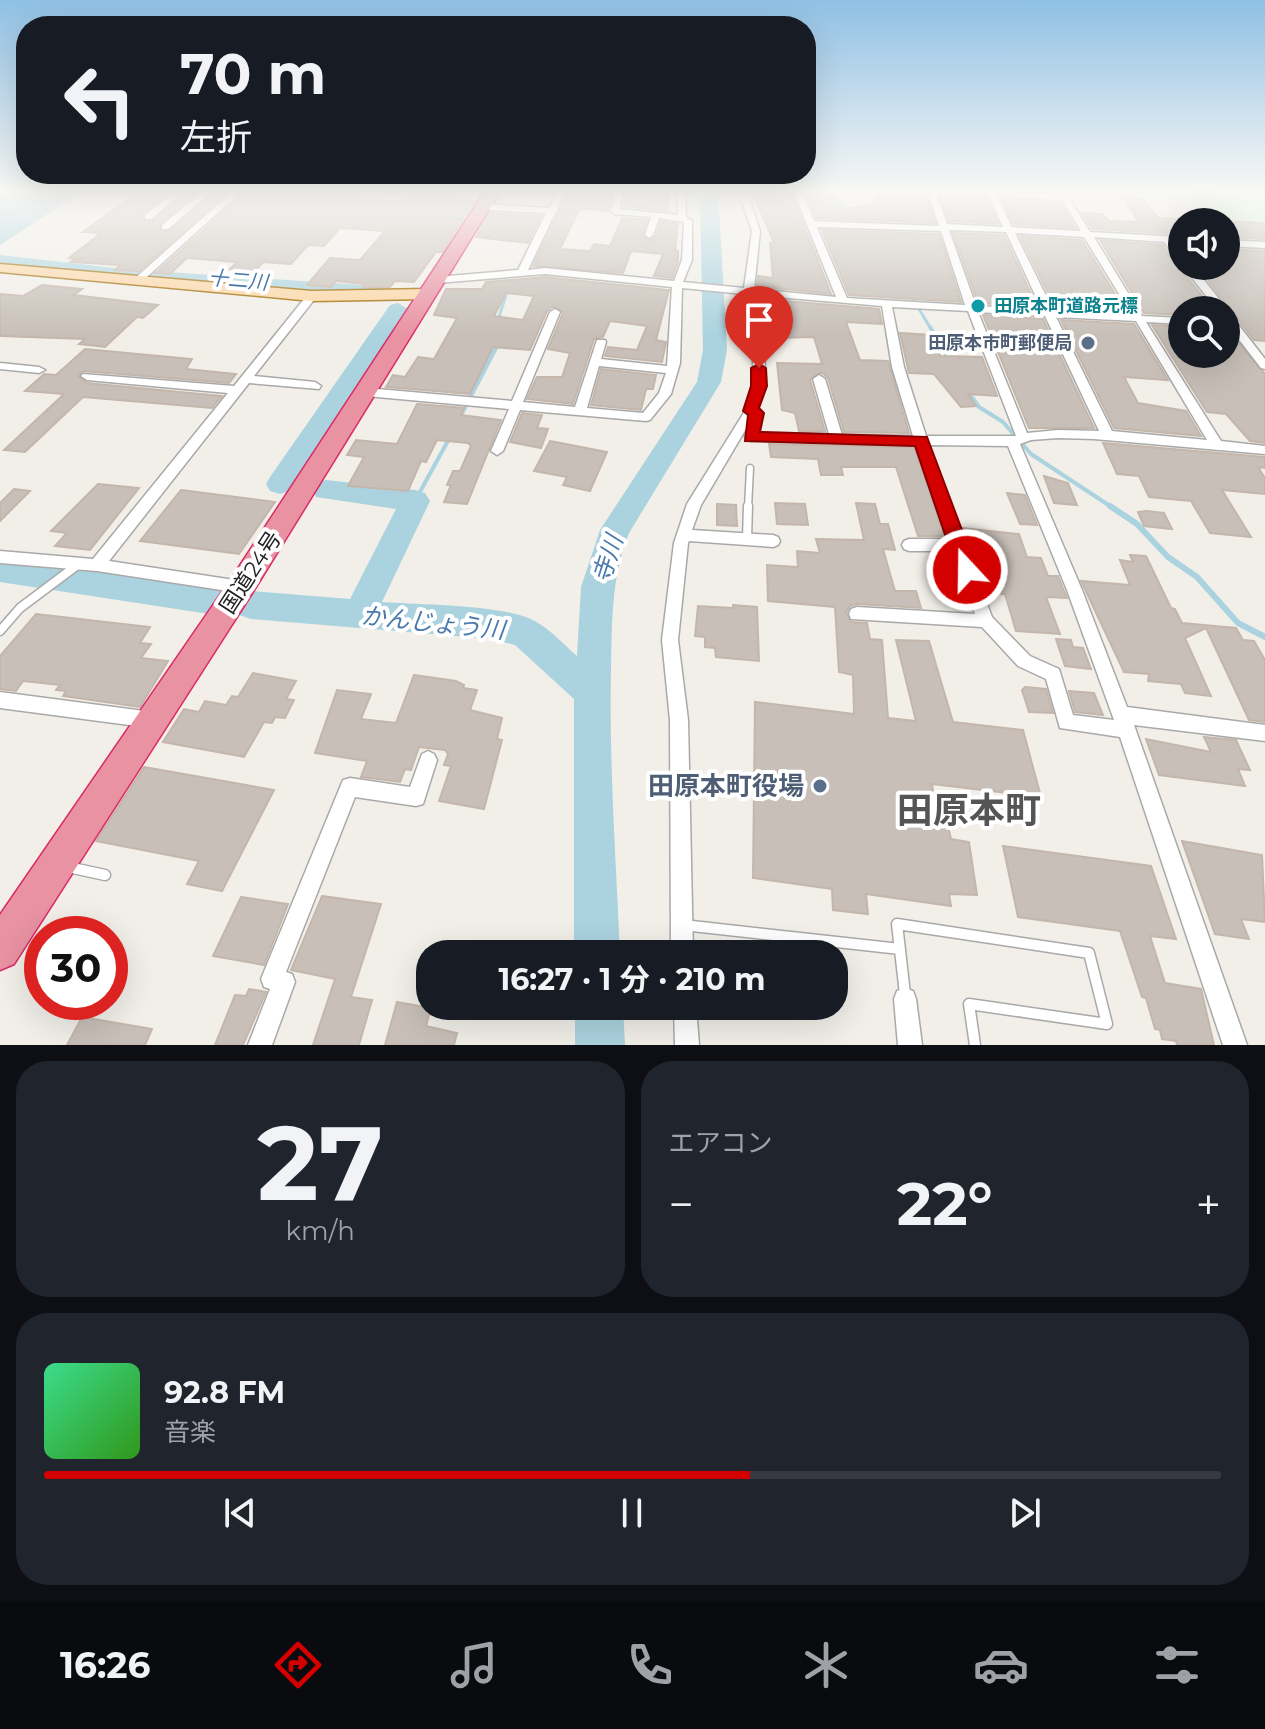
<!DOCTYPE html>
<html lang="ja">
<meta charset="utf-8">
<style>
:root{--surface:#171b24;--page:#20242c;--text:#f1f3f6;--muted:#9ea1a6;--line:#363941;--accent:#d40000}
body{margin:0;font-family:Montserrat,"Noto Sans JP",sans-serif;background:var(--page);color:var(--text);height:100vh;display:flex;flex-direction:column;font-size:30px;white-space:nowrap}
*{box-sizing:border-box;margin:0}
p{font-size:26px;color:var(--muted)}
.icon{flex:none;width:44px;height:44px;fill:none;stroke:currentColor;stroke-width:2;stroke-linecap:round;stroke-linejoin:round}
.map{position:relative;height:1045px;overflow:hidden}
.sheet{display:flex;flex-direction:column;gap:16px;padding:16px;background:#0d0f14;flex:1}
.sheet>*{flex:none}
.top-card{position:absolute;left:16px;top:16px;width:800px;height:168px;border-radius:32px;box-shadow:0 8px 32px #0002;background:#171b24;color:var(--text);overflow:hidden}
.fabs{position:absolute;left:1168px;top:208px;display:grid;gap:16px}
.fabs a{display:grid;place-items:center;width:72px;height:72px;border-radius:50%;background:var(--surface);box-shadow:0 8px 32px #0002;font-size:40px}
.speed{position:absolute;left:24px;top:916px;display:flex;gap:16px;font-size:40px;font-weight:700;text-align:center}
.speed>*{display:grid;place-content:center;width:104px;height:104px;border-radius:50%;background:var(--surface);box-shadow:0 8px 32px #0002;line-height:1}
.speed .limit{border:12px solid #d22;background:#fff;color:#111}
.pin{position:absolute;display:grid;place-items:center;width:68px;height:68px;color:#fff;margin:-82px -34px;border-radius:50% 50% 50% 0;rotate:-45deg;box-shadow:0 0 8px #0007}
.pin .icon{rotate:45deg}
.me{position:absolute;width:88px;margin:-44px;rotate:339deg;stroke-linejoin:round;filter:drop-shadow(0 0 6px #0008)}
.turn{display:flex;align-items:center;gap:28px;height:168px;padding:0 32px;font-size:36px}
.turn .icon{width:104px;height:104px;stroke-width:2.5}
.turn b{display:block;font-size:56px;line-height:68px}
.big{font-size:60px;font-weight:700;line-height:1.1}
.sheet .card{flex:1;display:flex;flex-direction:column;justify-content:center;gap:12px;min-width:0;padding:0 28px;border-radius:32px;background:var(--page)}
.sheet .dial{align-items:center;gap:0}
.dial b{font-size:104px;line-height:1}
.song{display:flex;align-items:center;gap:24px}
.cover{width:96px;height:96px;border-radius:12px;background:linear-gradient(135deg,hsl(150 70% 55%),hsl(110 70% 35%))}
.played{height:8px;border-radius:4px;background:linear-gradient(90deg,var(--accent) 60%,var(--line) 60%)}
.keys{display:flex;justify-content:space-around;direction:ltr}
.heat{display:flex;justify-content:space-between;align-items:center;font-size:44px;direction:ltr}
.sheet .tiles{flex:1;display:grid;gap:16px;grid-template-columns:1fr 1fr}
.card:last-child{grid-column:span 2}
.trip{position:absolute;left:416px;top:940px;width:432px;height:80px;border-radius:32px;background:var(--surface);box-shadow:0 8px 32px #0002;font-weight:700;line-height:80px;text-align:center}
.menu{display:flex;height:128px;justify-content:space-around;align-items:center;background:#090b0e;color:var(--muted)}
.menu .icon{width:56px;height:56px}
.menu .active{color:var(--accent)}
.menu b{font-size:36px;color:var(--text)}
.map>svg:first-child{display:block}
</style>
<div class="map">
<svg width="1265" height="1045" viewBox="0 0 1265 1045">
<rect width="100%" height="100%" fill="#f2efe9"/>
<path fill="#c8facc" d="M1137 190H1261L1265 194V221L1223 218 1199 202 1144 198Z"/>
<path fill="#aad3df" d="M0 190H62L63 192 0 231Z"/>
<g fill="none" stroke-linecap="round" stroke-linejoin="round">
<path stroke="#aad3df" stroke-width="3" d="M820 190 856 211
M910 294 931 329
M498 320 506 295"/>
<path stroke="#aad3df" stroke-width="4" d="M930 327 950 361
M967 390 979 407 1003 422 1031 454 1113 508
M458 421 498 344
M415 501 450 437"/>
<path stroke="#aad3df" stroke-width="6" d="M1110 506 1137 524 1168 557 1197 577 1238 623 1265 637"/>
<path fill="#aad3df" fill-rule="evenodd" d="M63 190H84L0 245V231Z
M700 190H718L727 350 721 382 629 533C611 578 612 623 611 671 609 766 616 860 620 954H574V699L515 645 492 639 251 619 239 615 234 605 239 595 251 591 350 599 396 509 316 497 312 490 316 483 326 480 415 490 425 493 430 501 382 602C418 605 510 604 538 623 552 631 564 645 577 656L581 587 600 530 697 382 703 350Z
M0 255 123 269 377 286 388 292 377 298 123 281 0 267Z
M398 303 409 310 290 491 280 494 270 491 266 484 270 477 390 305Z
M0 556 209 586 221 590 225 600 221 610 209 614 0 582Z
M575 1006H623L625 1045H575Z"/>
</g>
<path fill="#c7bfb8" stroke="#c4b6ab" stroke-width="2" fill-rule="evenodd" d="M141 190 172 191 143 213 145 222 153 221 189 192H198L160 223 162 232 170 231 216 192 227 193 139 271 115 270 120 265 71 262 76 259 69 258 101 233 83 232Z
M569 190 613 191 608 211 580 208 560 249 590 251 594 244 610 246 622 218 647 220 642 236 649 241 656 236 661 221 678 224 675 251H678V262L672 278 654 276 663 254 631 251 623 273 533 266Z
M669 190 667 211 624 206 627 191Z
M875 190H924L935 223 816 218 806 195 833 196 838 205 847 209 877 203Z
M938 190 946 195 986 198 998 224 949 221Z
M245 192 404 202 411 195 475 201 442 252H436L414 282 395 281 390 287H363L365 284 336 281 331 287 307 285 330 258 360 260 385 231 340 228 324 246 308 245 291 264 263 262 255 271 230 269 237 262 187 258 170 274 156 273Z
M753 193 792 195 831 294 757 286 758 276 773 278 770 243H774Z
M1123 197 1142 199 1158 218 1182 219V234L1092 229 1082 213 1102 214 1109 221 1139 222Z
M1002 199 1060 203 1075 228 1014 224Z
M490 213 541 216 528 243 476 237Z
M1204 220 1265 223V239L1226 237V222Z
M822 230 939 234 961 302 849 295Z
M953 233 1004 235 1037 307 978 303Z
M1020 236 1082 240 1126 312 1055 307Z
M1100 240 1162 245 1213 310H1182V315L1144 313Z
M1226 249 1265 251V341L1254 340 1197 266H1226Z
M545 277 669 290 656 340 666 342 662 362 605 356 608 347 637 350 647 326 610 321 603 337 594 339 573 404 527 399 537 377H562L570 353 548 349 563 313 553 306 547 311 530 350 493 347 470 394 386 387 393 375 405 377 418 357 434 359 457 318 434 315 446 289H482L486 282ZM506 293 534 296 523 320 494 316Z
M42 285 82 289 74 295 158 305 143 318 137 317 105 347 79 344 85 339 0 336V294L23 296Z
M774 300 879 309 882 324 846 322 860 360 888 361 909 433 844 432 828 378 821 372 810 380 825 431H799L795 413 782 410 777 363 822 364 814 337 776 338Z
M983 315 1043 319 1094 428H1029Z
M1061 320 1134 324 1168 380 1124 377 1138 403 1186 411 1201 436 1114 428Z
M1152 325 1170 326 1182 345V354H1226V328L1265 374V443L1250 441 1226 414 1207 412Z
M900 333 933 335 940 356 982 357 997 396 968 394 976 406 961 407 934 374 909 373Z
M85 349 192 359 186 369 236 374 229 383 83 371 78 376 87 383 222 396 212 408 83 397 25 452 4 450 64 394 25 391 44 374 56 375Z
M601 369 656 375 653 389H646L641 410 591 405Z
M417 404 464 408 461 415 501 420 467 504 444 502 451 485H447L453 471H460L471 446 468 443 437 440 426 462 421 461 408 491 348 486 364 457 347 455 356 440 397 444Z
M522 413 542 415 537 428 548 429 541 448 510 442Z
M550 441 607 452 590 491 563 485 567 477 534 471Z
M1103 443 1265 457V468L1258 467 1265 478V494L1222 490 1251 537 1210 533 1191 501 1149 497 1139 476 1117 474Z
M769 444 914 447 944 536H918L896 467H841L843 475H821L818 459 771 457Z
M1044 476 1068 483 1077 505 1054 503Z
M98 484 139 488 90 550 55 546 67 533 51 531Z
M14 489 30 491 0 521V503Z
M181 490 275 502 239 554 140 541Z
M1007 493 1025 495 1037 525 1020 524Z
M775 503 805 504 808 525 777 524Z
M856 503 875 504 880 524H888L895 550 883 549 895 591H916L921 608 857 604 850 606 846 613 851 622 867 623 870 639 882 640 888 718 916 721 896 640 929 641 953 722 1023 730 1041 797 932 784 937 821 947 822 951 839 969 842 977 895 949 894 951 906 866 894 868 914 833 910 832 889 753 878 755 702 854 714 853 675 839 672 835 607 768 601 767 565 798 567 797 551 820 553 816 539 864 540Z
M717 504 736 505 737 526 717 525Z
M1146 511 1164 513 1172 529 1144 526 1138 512Z
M962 528 1019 534 1027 557 1041 558 1048 576H1058L1064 591 1067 598 1046 597 1060 634 1016 631 1005 594 989 593Z
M1130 555 1146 556 1171 608 1175 609 1182 623 1236 628 1243 640 1254 641 1265 660V722L1249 720 1206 628 1185 638 1211 696 1185 693 1181 684 1148 681 1149 674 1124 672 1081 581 1130 585 1120 560 1133 562Z
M733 605 757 607 759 661 716 657 715 648 705 647V637L695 636 698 606 733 608Z
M36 614 150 627 140 643 151 644 141 658 168 661 140 707 63 696 66 691 56 690 60 685 23 681 16 691 0 689V656Z
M1056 639 1071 640 1073 647 1083 648 1091 669 1065 666Z
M253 673 296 681 286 699 294 700 285 718 275 717 272 723 264 722 244 757 163 742 184 709 199 712 205 701 226 705 232 696 238 697Z
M414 675 456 681 464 685 463 688 477 690 470 710 502 718 497 739 502 740 484 809 439 801 451 766 444 765 448 754 445 750 419 747 411 770 405 769 400 782 361 777 367 761 315 753 337 690 371 694 361 719 396 723Z
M1025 687 1046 689 1053 713 1029 712 1022 690Z
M1069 691 1094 693 1103 715 1075 712Z
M1204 737 1236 740 1250 770 1238 769 1245 786 1159 775 1146 739 1211 752Z
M144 767 274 790 222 891 187 884 199 861 96 841Z
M1182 841 1262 855 1265 922 1241 919 1249 939 1215 934Z
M1003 846 1151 866 1176 939 1150 936 1165 983 1201 989 1214 1045H1177L1176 1041 1162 1039 1160 1030 1155 1029 1146 998 1142 997 1120 931 1018 917Z
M322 896 381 904 351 997 372 1000 359 1045H313L335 979 291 970Z
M241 897 288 904 264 965 213 956Z
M249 989 266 992 243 1045H215L235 995 246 996Z
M397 1002 431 1008 426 1026 457 1033 454 1045H385Z
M82 1017 152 1029 145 1045H67Z"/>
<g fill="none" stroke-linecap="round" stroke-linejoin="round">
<g stroke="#a9a9a9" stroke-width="9">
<path id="lane-far2" d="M748 508 750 468"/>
</g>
<g stroke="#a9a9a9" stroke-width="11">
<path id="lane-far1" d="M747 539 748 506
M0 631 20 608 80 563"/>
</g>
<g stroke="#a9a9a9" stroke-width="13">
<path id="lane" d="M68 867 105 875
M683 925 900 949
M905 994 897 924 1089 953 1107 1024 969 1004 975 1045"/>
</g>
<g stroke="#a9a9a9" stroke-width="3">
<path id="street" d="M178 190H187L151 219H145V215Z
M205 190H214L168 229H162V225Z
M234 190H243L139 284H133V280Z
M558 190H566L557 209 558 211 555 213 528 270 545 268 674 281 682 260 684 222 659 218 653 235 649 238 645 235 651 217 615 214 611 211 616 190H624L620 209 678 215 677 190H685L686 217 692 221V260L683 282 744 288 752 231 738 190H746L760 231 754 289 836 297 793 190H801L814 221 939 226 927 190H935L947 224 1003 227 988 195 946 192 942 190H994L1059 195 1056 190H1064L1090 232 1182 237V243L1174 242 1182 253V262L1179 261 1164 242 1094 237 1142 316 1182 318V324L1146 322 1221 441 1265 446V454L1094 439 1058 438 1031 440 1020 444 1082 590 1127 707 1265 725V741L1134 725 1247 1045H1223L1120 737 1060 728 1046 679 1018 666 982 627 851 619 849 614 851 609 857 607 975 614 952 551H909L904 549 902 545 904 541 909 539H948L916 444 751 441 745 437 747 427 701 505 692 530 773 535 778 537 780 541 778 545 773 547 689 541 688 543 678 640 688 720 693 954H671L670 720 662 640 674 543 687 504 745 411 753 386V351L742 309 744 294 682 288 680 363 671 394 650 420 646 421 520 410 503 451 497 455 491 451 509 409 366 396 360 392 366 388 512 401 550 312 555 309 560 312 523 402 575 407 597 340H605L606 342 601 359 667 366 672 287 545 274 437 283 432 280 437 277 518 270 546 213 484 210 480 207 484 204 549 208ZM997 196 1062 200 1081 231 1012 227ZM817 227 941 231 965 305 847 298ZM949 230 1006 232 1042 310 976 306ZM1015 233 1084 237 1132 315 1053 310ZM754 295 882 306 892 367 913 436 842 435 825 379 819 375 813 379 829 434 758 433 763 413 758 409C764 390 766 372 764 352 761 332 751 316 754 295ZM892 307 968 311 1016 436H926L904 367ZM978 312 1045 316 1099 431 1058 430 1027 433ZM1056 317 1136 321 1207 440 1112 431ZM599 366 666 373 659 393 643 413 587 408ZM929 445 1008 446 1067 590 1114 720 1073 715 1059 669 1030 656 992 617 942 485Z
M1226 240 1265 242V248L1226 246Z
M1183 266H1193L1226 308 1227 310 1226 312 1217 310Z
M312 293 317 296 254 376 315 382 321 386 319 389 249 383 109 561 241 581 246 583 249 587 246 591 241 593 97 571 0 563V551L93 559 228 393 87 380 81 376 83 374 234 386 308 294Z
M1226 313 1230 314 1265 359V369L1261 368 1226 323Z
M0 363 39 367 45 370 39 373 0 369Z
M0 692 152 712 158 714 161 720 158 726 152 728 0 708Z
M428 751 434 754 437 760 423 804 416 806 355 797 286 972 292 974 295 982 272 1045H248L270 989 264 987 261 979 343 780 350 778 410 787 422 754Z
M905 988 913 991 916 999 922 1045H898L894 999 897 991Z
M674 1006H696L699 1045H675Z"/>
</g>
<g stroke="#a06b00" stroke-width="3">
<path id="primary" d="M0 264 312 291 428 289 436 294 428 299 312 301 0 272Z"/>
</g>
<g stroke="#dc2a67" stroke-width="3">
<path id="highway" d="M486 190H501L251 595 14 964 0 970V915L231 579Z"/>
</g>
<use href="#lane-far2" stroke="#fff" stroke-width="6"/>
<use href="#lane-far1" stroke="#fff" stroke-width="8"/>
<use href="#lane" stroke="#fff" stroke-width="10"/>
<use href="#street" fill="#fff" fill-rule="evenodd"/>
<use href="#primary" fill="#fcd6a4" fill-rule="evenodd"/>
<use href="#highway" fill="#e892a2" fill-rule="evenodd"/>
</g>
<linearGradient id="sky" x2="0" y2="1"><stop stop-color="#8fc0e4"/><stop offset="0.57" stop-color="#f9f8f5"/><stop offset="1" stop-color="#f9f8f5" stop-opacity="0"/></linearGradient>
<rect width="1265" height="336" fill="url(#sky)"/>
<path fill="#d40000" stroke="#8a0000" stroke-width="2" d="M759 364 766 368 767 386 759 408 764 413 760 432 927 437 977 570 974 576H960L957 570 915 446 745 441 748 415 743 411 751 386V368Z"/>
<circle fill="#0f9aa8" stroke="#fff" stroke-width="3" cx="978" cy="306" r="8"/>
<g fill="#5c6f8a" stroke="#fff" stroke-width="3">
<circle cx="1088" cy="343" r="8"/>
<circle cx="820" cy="786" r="8"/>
</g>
<g text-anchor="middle" stroke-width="8" stroke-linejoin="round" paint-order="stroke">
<g font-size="18" font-weight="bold" fill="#0d838f" stroke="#fff" text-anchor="start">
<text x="994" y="312">田原本町道路元標</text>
</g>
<g font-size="18" font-weight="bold" fill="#4e5e75" stroke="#fff" text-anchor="end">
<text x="1072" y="349">田原本市町郵便局</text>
</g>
<g font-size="20" font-style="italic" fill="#4a7aab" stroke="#fff">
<text transform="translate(238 280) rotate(5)" y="7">十二川</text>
</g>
<g font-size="22" fill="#222" stroke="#fff">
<text transform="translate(250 572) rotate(-57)" y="8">国道24号</text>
</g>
<g font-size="24" font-style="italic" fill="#4a7aab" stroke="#fff">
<text transform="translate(608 559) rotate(-72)" y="8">寺川</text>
<text transform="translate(433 623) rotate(6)" y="8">かんじょう川</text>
</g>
<g font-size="26" font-weight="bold" fill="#4e5e75" stroke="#fff" text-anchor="end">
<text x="804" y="795">田原本町役場</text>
</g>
<g font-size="36" font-weight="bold" fill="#555" stroke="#fff">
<text x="969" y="823">田原本町</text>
</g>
</g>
</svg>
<div class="fabs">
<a><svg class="icon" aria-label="sound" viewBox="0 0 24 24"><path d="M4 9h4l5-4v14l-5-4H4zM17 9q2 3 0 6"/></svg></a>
<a><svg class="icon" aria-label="search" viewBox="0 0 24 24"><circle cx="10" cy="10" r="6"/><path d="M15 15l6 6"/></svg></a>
</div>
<div class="speed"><div class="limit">30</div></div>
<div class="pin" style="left:759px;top:368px;background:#d93025"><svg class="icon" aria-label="arrive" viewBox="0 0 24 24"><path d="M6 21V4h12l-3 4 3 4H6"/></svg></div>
<svg class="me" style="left:967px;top:570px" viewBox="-20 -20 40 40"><circle r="17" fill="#d40000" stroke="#fff" stroke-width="3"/><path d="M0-11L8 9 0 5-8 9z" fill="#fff"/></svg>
<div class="trip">16:27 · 1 分 · 210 m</div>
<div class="top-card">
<div class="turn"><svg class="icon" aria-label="left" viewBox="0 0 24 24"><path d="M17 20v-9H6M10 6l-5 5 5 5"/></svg><div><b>70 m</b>左折</div></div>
</div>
</div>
<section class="sheet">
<div class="tiles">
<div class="card dial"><b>27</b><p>km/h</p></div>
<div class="card"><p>エアコン</p>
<div class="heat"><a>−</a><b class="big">22°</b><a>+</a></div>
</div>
<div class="card">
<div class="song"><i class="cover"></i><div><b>92.8 FM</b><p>音楽</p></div></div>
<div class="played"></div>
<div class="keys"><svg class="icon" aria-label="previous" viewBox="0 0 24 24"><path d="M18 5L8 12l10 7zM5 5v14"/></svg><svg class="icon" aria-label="pause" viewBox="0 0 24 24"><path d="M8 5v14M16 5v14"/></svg><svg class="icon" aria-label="next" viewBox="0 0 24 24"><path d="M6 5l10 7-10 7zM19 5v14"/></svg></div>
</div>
</div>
</section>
<nav class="menu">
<b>16:26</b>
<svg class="icon active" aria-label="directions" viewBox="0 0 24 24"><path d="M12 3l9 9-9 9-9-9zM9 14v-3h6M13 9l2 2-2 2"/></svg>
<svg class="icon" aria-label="music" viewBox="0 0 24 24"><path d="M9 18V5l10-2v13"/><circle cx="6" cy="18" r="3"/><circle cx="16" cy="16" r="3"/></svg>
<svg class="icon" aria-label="phone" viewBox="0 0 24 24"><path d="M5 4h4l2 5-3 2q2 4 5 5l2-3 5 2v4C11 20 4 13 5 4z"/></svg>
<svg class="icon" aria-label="climate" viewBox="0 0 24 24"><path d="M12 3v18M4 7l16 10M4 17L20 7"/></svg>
<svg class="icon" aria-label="car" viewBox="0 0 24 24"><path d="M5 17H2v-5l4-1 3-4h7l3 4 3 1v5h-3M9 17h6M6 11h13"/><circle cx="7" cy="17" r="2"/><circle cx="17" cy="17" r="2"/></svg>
<svg class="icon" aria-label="filters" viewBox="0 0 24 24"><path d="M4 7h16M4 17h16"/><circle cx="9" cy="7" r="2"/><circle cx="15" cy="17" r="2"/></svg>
</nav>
